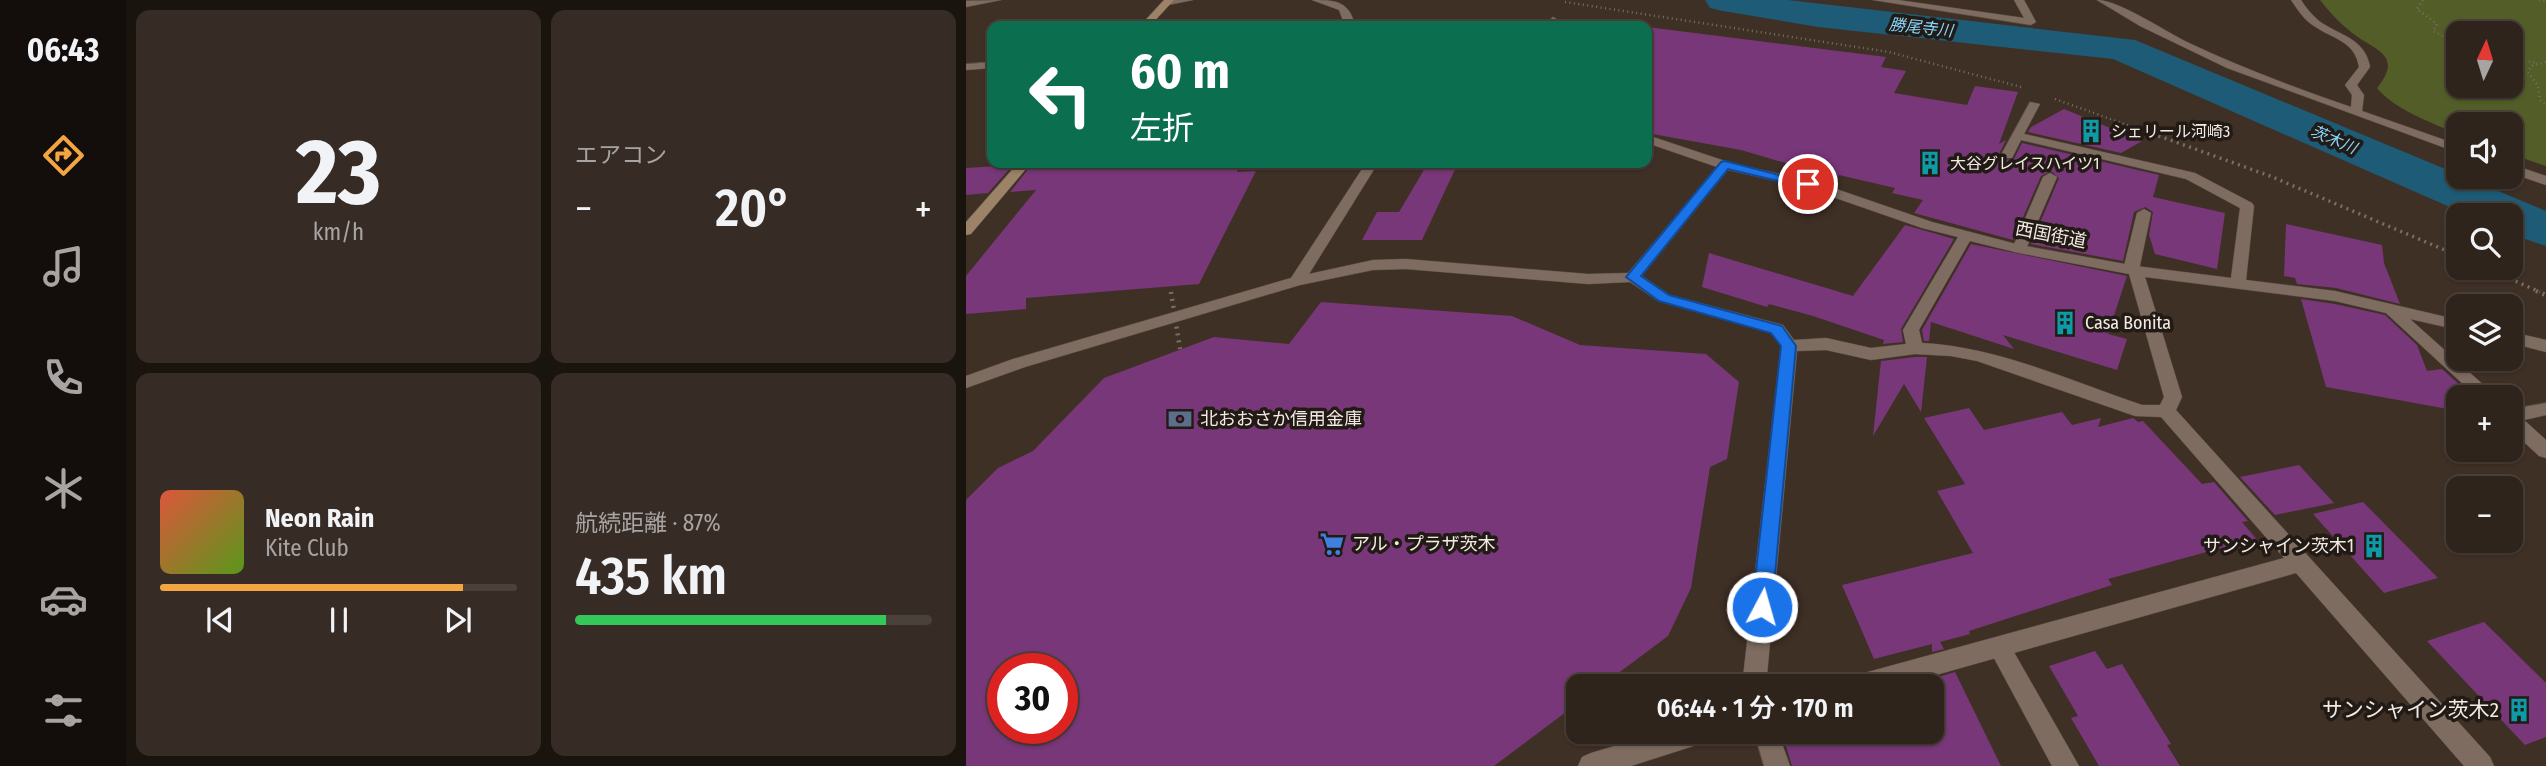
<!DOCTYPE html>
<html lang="ja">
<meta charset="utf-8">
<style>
:root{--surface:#2f241c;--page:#372c25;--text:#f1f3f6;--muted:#a7a4a3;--line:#4a413b;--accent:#f2a541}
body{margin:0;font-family:"Fira Sans Condensed","Noto Sans JP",sans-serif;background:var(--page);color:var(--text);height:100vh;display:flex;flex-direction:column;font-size:26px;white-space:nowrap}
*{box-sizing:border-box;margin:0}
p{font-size:23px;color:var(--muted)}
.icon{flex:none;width:38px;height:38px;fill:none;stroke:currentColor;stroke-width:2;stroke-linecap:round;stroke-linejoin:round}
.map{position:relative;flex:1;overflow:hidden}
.panel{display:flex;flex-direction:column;gap:10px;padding:10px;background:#1a140f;width:840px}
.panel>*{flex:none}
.hud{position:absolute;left:21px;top:21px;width:665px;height:147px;border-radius:14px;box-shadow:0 2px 5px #0004,0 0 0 2px var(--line);background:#0b6e4f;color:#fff;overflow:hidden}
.needle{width:46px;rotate:4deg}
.buttons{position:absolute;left:1480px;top:21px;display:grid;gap:14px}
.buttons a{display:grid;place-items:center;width:77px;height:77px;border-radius:14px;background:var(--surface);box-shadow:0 2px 5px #0004,0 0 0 2px var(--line);font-size:35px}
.speed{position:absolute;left:21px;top:653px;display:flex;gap:14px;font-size:35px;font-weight:700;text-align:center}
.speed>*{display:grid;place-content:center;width:91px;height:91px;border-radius:50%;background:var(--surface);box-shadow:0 2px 5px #0004,0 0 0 2px var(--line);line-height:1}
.speed .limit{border:10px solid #d22;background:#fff;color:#111}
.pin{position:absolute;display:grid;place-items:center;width:60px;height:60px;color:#fff;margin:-30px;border:4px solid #fff;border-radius:50%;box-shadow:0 2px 7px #0007}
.me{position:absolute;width:77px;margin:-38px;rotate:6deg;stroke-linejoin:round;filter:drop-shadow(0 0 5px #0008)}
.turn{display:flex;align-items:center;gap:24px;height:147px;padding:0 28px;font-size:32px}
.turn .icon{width:91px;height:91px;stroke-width:2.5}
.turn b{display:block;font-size:49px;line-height:60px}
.big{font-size:52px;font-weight:600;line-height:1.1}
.panel .widget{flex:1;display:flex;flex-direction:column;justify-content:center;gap:10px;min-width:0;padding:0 24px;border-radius:14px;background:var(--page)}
.panel .dial{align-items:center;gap:0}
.dial b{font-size:91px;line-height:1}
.song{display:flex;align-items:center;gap:21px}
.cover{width:84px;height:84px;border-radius:10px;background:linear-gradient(135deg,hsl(10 70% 55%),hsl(90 70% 35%))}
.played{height:7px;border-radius:4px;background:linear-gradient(90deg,var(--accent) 85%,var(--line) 85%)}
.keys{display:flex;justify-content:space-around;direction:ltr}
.heat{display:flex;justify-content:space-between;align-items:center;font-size:38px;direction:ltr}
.charge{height:10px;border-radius:5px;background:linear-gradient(90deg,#34c759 87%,var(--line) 0)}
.panel .tiles{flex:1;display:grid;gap:10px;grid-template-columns:repeat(2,1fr)}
.trip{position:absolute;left:600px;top:674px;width:378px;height:70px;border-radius:14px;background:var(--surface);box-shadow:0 2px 5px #0004,0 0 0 2px var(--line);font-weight:600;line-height:70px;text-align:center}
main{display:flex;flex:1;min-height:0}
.tab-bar{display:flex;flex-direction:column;width:126px;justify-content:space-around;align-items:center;background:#130e0b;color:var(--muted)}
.tab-bar .icon{width:49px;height:49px}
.tab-bar .selected{color:var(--accent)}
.tab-bar b{font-size:32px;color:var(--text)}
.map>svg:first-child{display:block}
</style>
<main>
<nav class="tab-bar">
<b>06:43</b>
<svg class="icon selected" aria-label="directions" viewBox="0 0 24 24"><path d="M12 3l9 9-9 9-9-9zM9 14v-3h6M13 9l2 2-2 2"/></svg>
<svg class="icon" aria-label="music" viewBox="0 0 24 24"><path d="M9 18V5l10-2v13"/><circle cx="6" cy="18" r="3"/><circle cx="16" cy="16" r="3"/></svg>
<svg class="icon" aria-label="phone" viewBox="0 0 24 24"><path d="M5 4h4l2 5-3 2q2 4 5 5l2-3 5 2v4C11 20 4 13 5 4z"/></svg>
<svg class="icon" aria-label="climate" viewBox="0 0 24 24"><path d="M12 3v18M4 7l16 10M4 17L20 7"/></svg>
<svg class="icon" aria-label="car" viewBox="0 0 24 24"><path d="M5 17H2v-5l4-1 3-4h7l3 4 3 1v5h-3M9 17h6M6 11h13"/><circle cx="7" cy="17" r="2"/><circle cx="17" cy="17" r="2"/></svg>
<svg class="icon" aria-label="filters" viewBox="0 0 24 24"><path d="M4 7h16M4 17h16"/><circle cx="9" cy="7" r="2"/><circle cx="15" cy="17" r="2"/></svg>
</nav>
<section class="panel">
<div class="tiles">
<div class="widget dial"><b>23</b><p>km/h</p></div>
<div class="widget"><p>エアコン</p>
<div class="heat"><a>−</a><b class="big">20°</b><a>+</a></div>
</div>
<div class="widget">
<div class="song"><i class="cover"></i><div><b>Neon Rain</b><p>Kite Club</p></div></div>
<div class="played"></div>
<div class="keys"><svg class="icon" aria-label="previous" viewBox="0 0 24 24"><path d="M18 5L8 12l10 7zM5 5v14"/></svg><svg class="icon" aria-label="pause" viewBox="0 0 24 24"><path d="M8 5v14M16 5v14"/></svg><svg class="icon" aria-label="next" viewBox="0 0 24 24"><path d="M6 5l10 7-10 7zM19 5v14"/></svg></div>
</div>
<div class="widget"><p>航続距離 · 87%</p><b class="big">435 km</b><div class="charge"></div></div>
</div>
</section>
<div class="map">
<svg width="1580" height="766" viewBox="0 0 1580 766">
<rect width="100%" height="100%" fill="#3f3026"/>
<path fill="#525d27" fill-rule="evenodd" d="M1354 0H1580V166L1545 154V124H1493V135C1466 122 1430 111 1411 88 1439 54 1407 50 1385 32 1374 23 1363 12 1354 0ZM1493 33H1545V86H1493Z"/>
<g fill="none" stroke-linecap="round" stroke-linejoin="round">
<path fill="#1d5b76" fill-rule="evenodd" d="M739 0H822L1169 40 1580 211V246L1545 234V215H1502L1147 59 852 27 757 11 744 8Z"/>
</g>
<path fill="#783778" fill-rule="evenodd" d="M681 27 920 57 915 67 940 71 928 93 1001 105 1009 86 1052 92 1033 144 1040 140 1033 154 1034 160 1048 159 1056 143 1193 175 1187 197 1259 213 1251 269 1189 254 1183 235 1187 212 1179 207 1168 212 1157 261 1065 244 1093 178 1085 171 1075 176 1047 240 948 213 957 200 926 193 929 188 873 175 871 178 775 150 681 133Z
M1098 109 1176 141 1155 153 1062 132 1065 127Z
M67 163H271V172L290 171 233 284 60 298V309L0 314V276L70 190 44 192Z
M462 163H492L456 240H396L411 212H433Z
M47 165 22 193 0 195V168Z
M1320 224 1416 245 1418 263 1434 304 1370 288 1331 284 1329 278 1318 276Z
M939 225 988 239 935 329 937 342 917 344 918 340 847 316 803 304 801 307 736 287 743 253 887 296Z
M1005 244 1161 276 1142 334 1161 339 1151 370 1037 335 1048 349 965 322 963 341H958L956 330Z
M1335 299 1369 304 1419 315 1451 345 1461 371 1476 369 1495 386 1500 397H1493V411L1360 387Z
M355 302 546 316 614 345 740 354 773 382 761 459 744 467 725 588 702 636 635 686H612V703L528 766H0V500L32 468 67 451 138 378 248 337 323 344ZM37 668H96V728H37Z
M949 357H961L955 412 938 384 907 436 915 361Z
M1003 408 1018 430 1096 412 1106 425 1135 418 1132 427 1167 418 1172 422 1177 421 1236 484 1248 482 1282 521 1276 522 1293 542 1258 552 1255 548 1142 579 1146 585 1003 631 1004 634 974 642 978 649 966 652V644L908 659 876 585 1007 553 971 491 999 484 958 418Z
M1333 465 1368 503 1309 515 1274 477Z
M1397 502 1472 578 1418 593 1347 514Z
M1518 622 1580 683V737L1559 745 1461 641Z
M1129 651 1141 669 1156 664 1205 744 1201 745 1214 766H1133L1105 718 1112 716 1083 666Z
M989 672 1035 766H826L820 746 833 742 829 732H966V679Z"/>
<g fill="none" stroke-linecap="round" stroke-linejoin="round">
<g stroke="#5c4f46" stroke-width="1">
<path id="lane" d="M35 0 0 7V1Z
M1084 173 1091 177 1060 249 1058 252H1048L1046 249 1077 177Z
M1178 209 1185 213 1173 270 1165 275 1157 270 1171 213Z
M1033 637 1041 640 1113 766H1086L1022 647 1025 640Z
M788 732H812L824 766H798Z"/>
</g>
<g stroke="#5c4f46" stroke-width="1">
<path id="street" d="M199 0H227L202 5 199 4Z
M346 0C366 0 382 0 388 22L395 26H379L373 10Z
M907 0H932L1058 18 1048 0H1058L1070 22 1065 25Z
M1131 0C1153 0 1200 32 1223 43 1276 68 1330 88 1385 107L1386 95 1379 85 1393 67C1389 41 1367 39 1348 26 1338 20 1332 10 1325 0H1335C1340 8 1346 15 1353 21 1374 36 1399 38 1404 67L1391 85 1398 95 1396 111 1493 145V153L1261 68 1174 26Z
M587 17 592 20 588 26H578Z
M26 62V68L0 70V64Z
M1064 102 1074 104 1058 134 1229 173 1286 203 1288 206 1280 280 1369 291 1493 320V330L1444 319 1531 397H1511L1420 313 1369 301 1179 277 1216 397 1210 410 1524 757 1528 766H1498L1330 573 931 686H879L883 678 891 675 1318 558 1195 417 1169 416 1011 361 985 356 949 354 905 360 860 350 831 351 800 686H776L815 346 805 333 692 301 664 282 622 284 440 269 407 270 334 285 59 367 0 388V376L47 359 325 278 400 163H412L343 274 407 260 440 259 622 274 662 273 751 167 681 143V135L768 164 847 181 966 222 1054 245 1170 266 1265 278 1274 208 1220 179 1055 140 1046 158H1036L1035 155ZM762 170 838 187 956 228 992 237 937 330 940 344 905 348 860 338 828 340 817 325 704 295 676 276ZM1004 241 1053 253 1163 274 1198 397 1194 405H1176C1105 381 1032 347 956 343L953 330Z
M1545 164 1580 176V185L1545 173Z
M1545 332 1580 340V352L1545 343Z
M1580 403V415L1558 420 1580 440V458L1573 456 1545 430V409Z
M696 732H746L743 741 665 766H612L616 757 625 753Z"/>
</g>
<g stroke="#5c4f46" stroke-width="1">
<path id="secondary" d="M198 0H208L184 26H174Z
M52 163H65L5 234 0 235V222Z"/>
</g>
<path stroke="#7b6e65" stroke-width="2.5" stroke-dasharray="1 3.5" stroke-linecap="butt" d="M1457 0 1451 9 1471 24 1467 31 1493 44
M1573 0 1580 1
M599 2 923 52 1055 87
M1545 59 1572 63
M1580 62 1565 66 1562 72 1572 86 1574 100 1580 105
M1089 99 1172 129"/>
<path stroke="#7b6e65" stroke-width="3.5" stroke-dasharray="2 4.5" stroke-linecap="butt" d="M1168 127 1304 176 1493 256
M1520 268 1574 292"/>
<path stroke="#7b6e65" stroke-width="4.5" stroke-dasharray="2 5" stroke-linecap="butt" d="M1570 291 1580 295"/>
<use href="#lane" fill="#7e6c61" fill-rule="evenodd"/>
<use href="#street" fill="#7e6c61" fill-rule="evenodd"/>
<use href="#secondary" fill="#9c8266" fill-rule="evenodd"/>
<path stroke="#7b6e65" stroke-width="4.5" stroke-dasharray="2 5" stroke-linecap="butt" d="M205 292 214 349"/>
</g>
<path fill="#1a73e8" stroke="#114b97" stroke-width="2" d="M759 161 848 184 842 188 762 169 675 276 703 295 816 326 830 346 806 607 803 614 796 616 789 614 786 607 815 346 805 333 693 301 660 277 755 162Z"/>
<defs>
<g id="building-bare" transform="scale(1.89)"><path d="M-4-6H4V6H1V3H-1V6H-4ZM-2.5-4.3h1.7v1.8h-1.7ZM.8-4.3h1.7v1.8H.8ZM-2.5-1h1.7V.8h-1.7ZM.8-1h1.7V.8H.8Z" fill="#0f9aa8" stroke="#211a15" stroke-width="2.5" paint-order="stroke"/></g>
<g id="bank-bare" transform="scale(1.89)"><path d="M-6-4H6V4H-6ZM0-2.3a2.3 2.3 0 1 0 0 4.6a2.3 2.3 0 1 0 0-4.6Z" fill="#5c6f8a" stroke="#211a15" stroke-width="2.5" paint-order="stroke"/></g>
<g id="supermarket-bare" transform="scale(1.89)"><path d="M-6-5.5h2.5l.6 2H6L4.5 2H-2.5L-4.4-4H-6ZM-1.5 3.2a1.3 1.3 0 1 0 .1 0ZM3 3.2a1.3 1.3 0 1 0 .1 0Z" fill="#3f7fe0" stroke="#211a15" stroke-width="2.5" paint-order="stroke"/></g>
</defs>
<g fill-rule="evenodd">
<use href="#building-bare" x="1125" y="131"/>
<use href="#building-bare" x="964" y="163"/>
<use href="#building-bare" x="1099" y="323"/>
<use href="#bank-bare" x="214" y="419"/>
<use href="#supermarket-bare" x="366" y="544"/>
<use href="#building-bare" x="1408" y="546"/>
<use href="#building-bare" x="1553" y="710"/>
</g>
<g text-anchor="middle" stroke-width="7" stroke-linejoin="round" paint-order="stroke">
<g font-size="16" font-style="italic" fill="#87d5fb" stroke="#211a15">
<text transform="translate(955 27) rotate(6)" y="6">勝尾寺川</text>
<text transform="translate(1368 139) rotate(23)" y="6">茨木川</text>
</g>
<g font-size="16" fill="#f4eae4" stroke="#211a15" text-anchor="start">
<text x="1145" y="137">シェリール河崎3</text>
<text x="984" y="169">大谷グレイスハイツ1</text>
</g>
<g font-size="18" fill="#f4eae4" stroke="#211a15">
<text transform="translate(1085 235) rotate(11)" y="6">西国街道</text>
</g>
<g font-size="18" fill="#f4eae4" stroke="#211a15" text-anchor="start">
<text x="1119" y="329">Casa Bonita</text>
<text x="234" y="425">北おおさか信用金庫</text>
<text x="386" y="550">アル・プラザ茨木</text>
<text x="1388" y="552" text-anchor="end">サンシャイン茨木1</text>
</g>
<g font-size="21" fill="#f4eae4" stroke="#211a15" text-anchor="end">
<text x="1533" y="717">サンシャイン茨木2</text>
</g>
</g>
</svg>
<div class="buttons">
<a><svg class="needle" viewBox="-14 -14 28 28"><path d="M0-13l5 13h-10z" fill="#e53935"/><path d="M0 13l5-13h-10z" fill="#a7a4a3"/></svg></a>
<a><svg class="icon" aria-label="sound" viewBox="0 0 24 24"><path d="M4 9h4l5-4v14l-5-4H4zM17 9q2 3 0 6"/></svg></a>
<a><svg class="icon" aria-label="search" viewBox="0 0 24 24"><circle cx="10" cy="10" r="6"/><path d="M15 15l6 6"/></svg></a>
<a><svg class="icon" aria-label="layers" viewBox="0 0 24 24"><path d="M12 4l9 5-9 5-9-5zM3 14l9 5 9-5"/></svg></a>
<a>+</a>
<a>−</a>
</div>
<div class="speed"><div class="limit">30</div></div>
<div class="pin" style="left:842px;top:184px;background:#d93025"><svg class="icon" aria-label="arrive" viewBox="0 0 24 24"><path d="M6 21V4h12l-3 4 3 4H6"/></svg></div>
<svg class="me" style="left:796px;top:607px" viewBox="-20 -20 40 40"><circle r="17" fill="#1a73e8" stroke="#fff" stroke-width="3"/><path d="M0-11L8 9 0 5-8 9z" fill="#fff"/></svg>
<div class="trip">06:44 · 1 分 · 170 m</div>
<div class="hud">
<div class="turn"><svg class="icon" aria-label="left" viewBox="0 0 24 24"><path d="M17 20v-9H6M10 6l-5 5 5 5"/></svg><div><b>60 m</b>左折</div></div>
</div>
</div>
</main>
